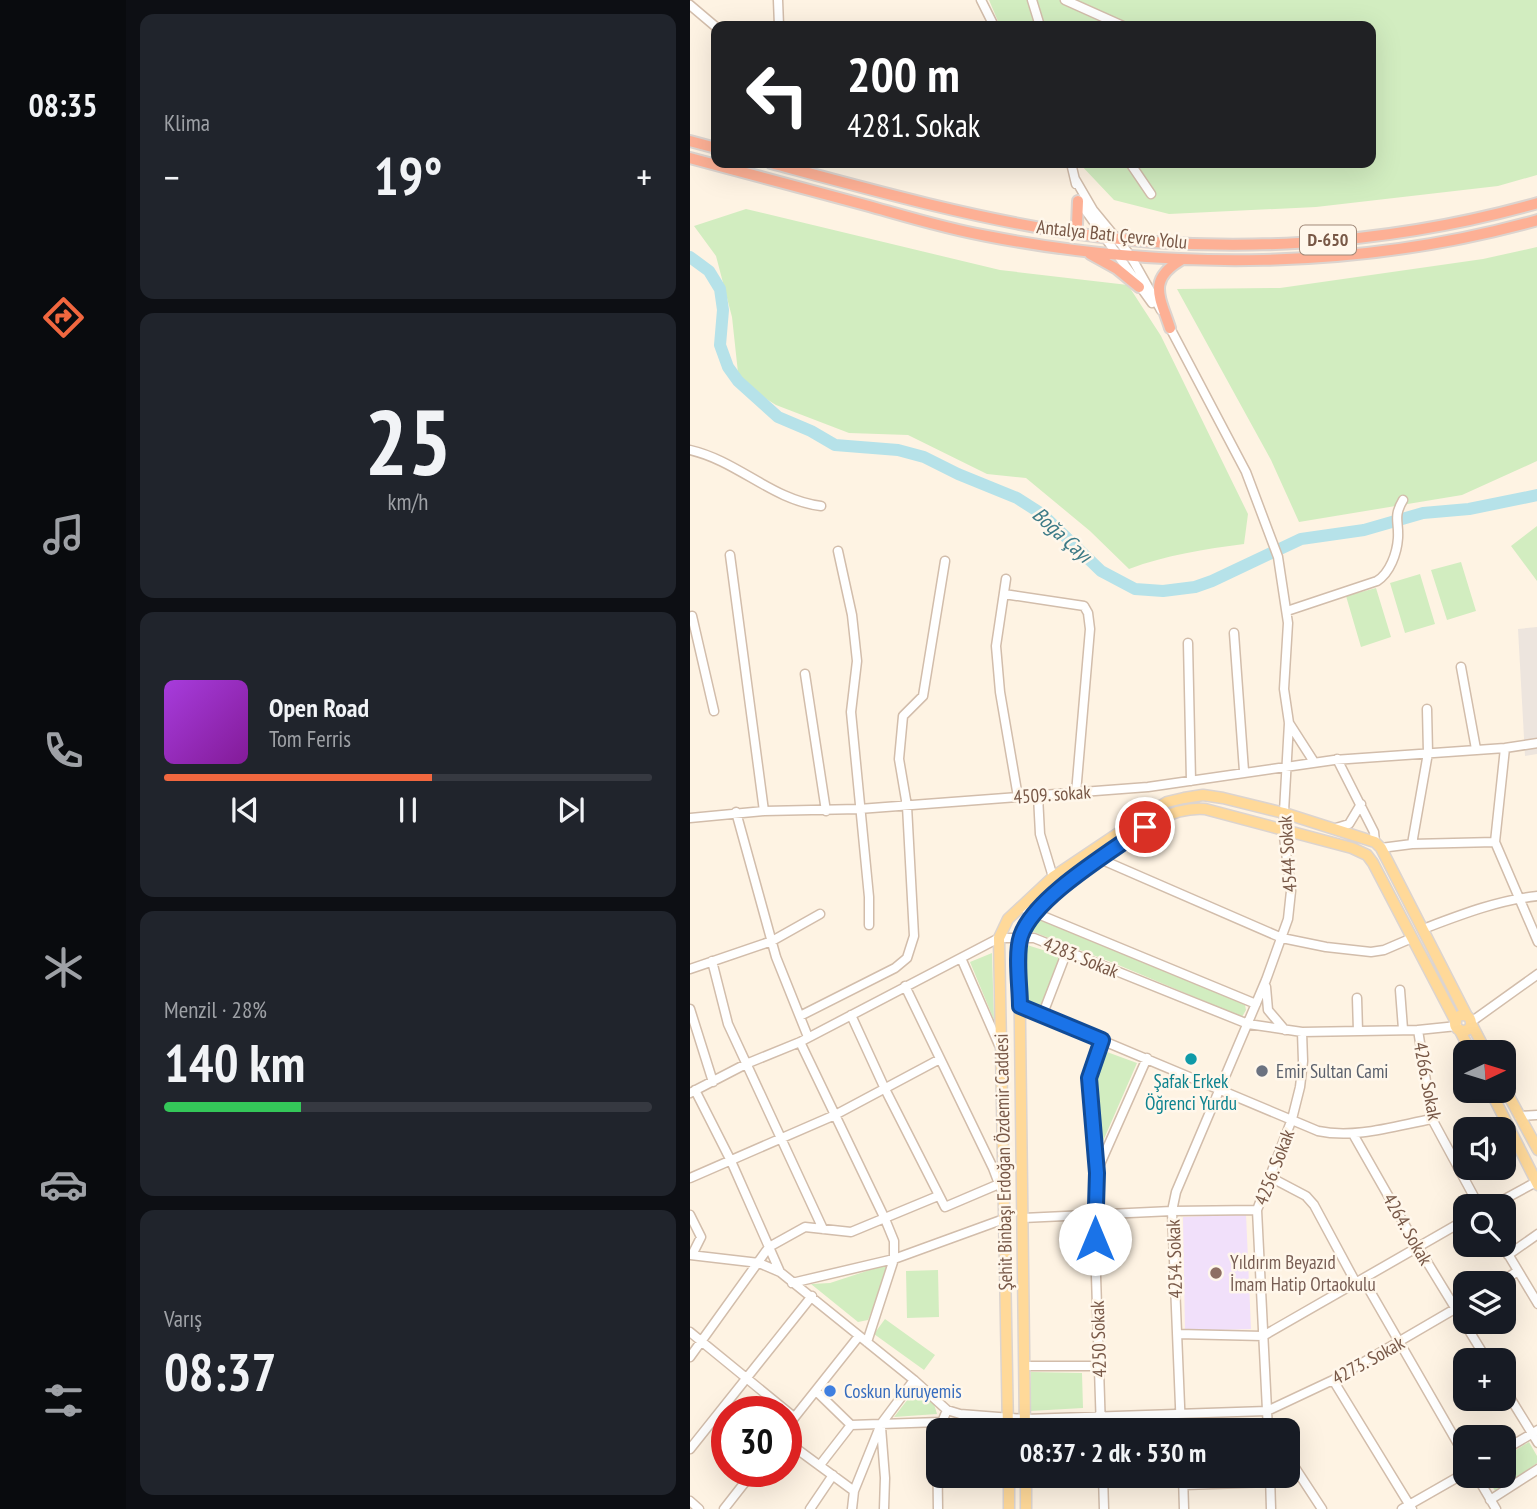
<!DOCTYPE html>
<html lang="tr">
<meta charset="utf-8">
<style>
:root{--surface:#171b24;--page:#20242c;--text:#f1f3f6;--muted:#9ea1a6;--line:#363941;--accent:#f1673f}
body{margin:0;font-family:"PT Sans Narrow",sans-serif;background:var(--page);color:var(--text);height:100vh;display:flex;flex-direction:column;font-size:26px;white-space:nowrap}
*{box-sizing:border-box;margin:0}
p{font-size:23px;color:var(--muted)}
.icon{flex:none;width:38px;height:38px;fill:none;stroke:currentColor;stroke-width:2;stroke-linecap:round;stroke-linejoin:round}
.map{position:relative;flex:1;overflow:hidden}
.sheet{display:flex;flex-direction:column;gap:14px;padding:14px;background:#0d0f14;width:564px}
.sheet>*{flex:none}
.banner{position:absolute;left:21px;top:21px;width:665px;height:147px;border-radius:14px;box-shadow:0 7px 28px #0002;background:#202124;color:#fff;overflow:hidden}
.needle{width:46px;rotate:86deg}
.tools{position:absolute;left:763px;top:1040px;display:grid;gap:14px}
.tools a{display:grid;place-items:center;width:63px;height:63px;border-radius:14px;background:var(--surface);box-shadow:0 7px 28px #0002;font-size:35px}
.speed{position:absolute;left:21px;top:1396px;display:flex;gap:14px;font-size:35px;font-weight:700;text-align:center}
.speed>*{display:grid;place-content:center;width:91px;height:91px;border-radius:50%;background:var(--surface);box-shadow:0 7px 28px #0002;line-height:1}
.speed .limit{border:10px solid #d22;background:#fff;color:#111}
.pin{position:absolute;display:grid;place-items:center;width:60px;height:60px;color:#fff;margin:-30px;border:4px solid #fff;border-radius:50%;box-shadow:0 2px 7px #0007}
.me{position:absolute;width:77px;margin:-38px;rotate:0deg;stroke-linejoin:round;filter:drop-shadow(0 0 5px #0008)}
.turn{display:flex;align-items:center;gap:24px;height:147px;padding:0 21px;font-size:32px}
.turn .icon{width:91px;height:91px;stroke-width:2.5}
.turn b{display:block;font-size:49px;line-height:60px}
.big{font-size:52px;font-weight:600;line-height:1.1}
.sheet .card{flex:1;display:flex;flex-direction:column;justify-content:center;gap:10px;min-width:0;padding:0 24px;border-radius:14px;background:var(--page)}
.sheet .dial{align-items:center;gap:0}
.dial b{font-size:91px;line-height:1}
.song{display:flex;align-items:center;gap:21px}
.cover{width:84px;height:84px;border-radius:10px;background:linear-gradient(135deg,hsl(280 70% 55%),hsl(290 70% 35%))}
.played{height:7px;border-radius:4px;background:linear-gradient(90deg,var(--accent) 55%,var(--line) 55%)}
.keys{display:flex;justify-content:space-around;direction:ltr}
.heat{display:flex;justify-content:space-between;align-items:center;font-size:38px;direction:ltr}
.charge{height:10px;border-radius:5px;background:linear-gradient(90deg,#34c759 28%,var(--line) 0)}
.trip{position:absolute;left:236px;top:1418px;width:374px;height:70px;border-radius:14px;background:var(--surface);box-shadow:0 7px 28px #0002;font-weight:600;line-height:70px;text-align:center}
main{display:flex;flex:1;min-height:0}
.menu{display:flex;flex-direction:column;width:126px;justify-content:space-around;align-items:center;background:#090b0e;color:var(--muted)}
.menu .icon{width:49px;height:49px}
.menu .active{color:var(--accent)}
.menu b{font-size:32px;color:var(--text)}
.map>svg:first-child{display:block}
</style>
<main>
<nav class="menu">
<b>08:35</b>
<svg class="icon active" aria-label="directions" viewBox="0 0 24 24"><path d="M12 3l9 9-9 9-9-9zM9 14v-3h6M13 9l2 2-2 2"/></svg>
<svg class="icon" aria-label="music" viewBox="0 0 24 24"><path d="M9 18V5l10-2v13"/><circle cx="6" cy="18" r="3"/><circle cx="16" cy="16" r="3"/></svg>
<svg class="icon" aria-label="phone" viewBox="0 0 24 24"><path d="M5 4h4l2 5-3 2q2 4 5 5l2-3 5 2v4C11 20 4 13 5 4z"/></svg>
<svg class="icon" aria-label="climate" viewBox="0 0 24 24"><path d="M12 3v18M4 7l16 10M4 17L20 7"/></svg>
<svg class="icon" aria-label="car" viewBox="0 0 24 24"><path d="M5 17H2v-5l4-1 3-4h7l3 4 3 1v5h-3M9 17h6M6 11h13"/><circle cx="7" cy="17" r="2"/><circle cx="17" cy="17" r="2"/></svg>
<svg class="icon" aria-label="filters" viewBox="0 0 24 24"><path d="M4 7h16M4 17h16"/><circle cx="9" cy="7" r="2"/><circle cx="15" cy="17" r="2"/></svg>
</nav>
<section class="sheet">
<div class="card"><p>Klima</p>
<div class="heat"><a>−</a><b class="big">19°</b><a>+</a></div>
</div>
<div class="card dial"><b>25</b><p>km/h</p></div>
<div class="card">
<div class="song"><i class="cover"></i><div><b>Open Road</b><p>Tom Ferris</p></div></div>
<div class="played"></div>
<div class="keys"><svg class="icon" aria-label="previous" viewBox="0 0 24 24"><path d="M18 5L8 12l10 7zM5 5v14"/></svg><svg class="icon" aria-label="pause" viewBox="0 0 24 24"><path d="M8 5v14M16 5v14"/></svg><svg class="icon" aria-label="next" viewBox="0 0 24 24"><path d="M6 5l10 7-10 7zM19 5v14"/></svg></div>
</div>
<div class="card"><p>Menzil · 28%</p><b class="big">140 km</b><div class="charge"></div></div>
<div class="card"><p>Varış</p><b class="big">08:37</b></div>
</section>
<div class="map">
<svg width="848" height="1509" viewBox="0 0 848 1509">
<rect width="100%" height="100%" fill="#fef3e3"/>
<path fill="#ede5de" d="M847 627V754L835 756 828 629Z"/>
<path fill="#f1e0fa" d="M556 1214 561 1329 495 1331 493 1217Z"/>
<path fill="#d2edc0" d="M299 0H847V175L808 186 626 207 479 214 424 200 389 163H681V26H310Z
M56 209 310 270 438 285 471 336 558 514 554 544C515 549 476 555 439 569L400 531 336 478 297 474 218 435 159 433 86 405 49 382 42 317 26 256 4 226Z
M847 247V461L772 495 609 522 581 460 487 289 590 288 793 259Z
M847 526V581L821 546Z
M771 562 786 611 757 620 741 570Z
M730 574 745 624 715 633 700 583Z
M686 588 701 637 671 647 656 596Z
M349 921H359L555 1005 556 1010 552 1017 426 964 341 931Z
M337 945 372 956 351 1008 348 1009 339 1007 337 1004Z
M302 953 304 1020 280 962Z
M417 1052 447 1063 410 1148 406 1077Z
M195 1265 198 1266V1269L178 1320 168 1322 121 1284 140 1283Z
M248 1270 249 1317 217 1318 216 1271Z
M195 1319 245 1355 234 1370 184 1334Z
M341 1372 392 1373 393 1408 340 1411Z
M225 1390 244 1404 247 1414 204 1417Z
M839 1442 847 1456V1463L806 1492 794 1475H814V1457Z"/>
<g fill="none" stroke-linecap="round" stroke-linejoin="round">
<path stroke="#b6e2e9" stroke-width="12" d="M0 257 19 271 30 289 33 310 30 345 38 367 48 381 88 417 121 431 145 445 208 450 234 457 268 474 327 498 352 514 411 571 445 589 473 591 505 587 522 581 611 539 674 530 733 513 779 509 848 495"/>
<g stroke="#d2bdab" stroke-width="11">
<path id="minor" d="M88 0 89 26
M291 0 304 26
M342 0 350 26
M375 0 433 26
M0 5 26 27
M381 163 386 184
M440 163 461 194
M385 179 403 210 440 255 471 310
M388 200 462 303
M478 324 556 472 588 557 598 623 594 689 599 723 593 829 601 891 598 919 576 980 486 1192 482 1211 491 1430
M0 450C48 461 82 500 131 506
M148 551 162 615 167 661 161 712 179 897V925
M40 555 74 811
M316 579 306 646 310 692 328 797
M314 594 394 606 398 613 400 629 386 793
M597 611 687 581C700 573 707 553 708 538 709 521 703 517 713 500
M2 616 24 711
M544 633 554 771
M498 643 501 781
M771 667 786 749
M115 674 136 811
M599 723 624 762
M815 748 805 842 848 942
M647 759 684 832 685 842
M348 796 350 834 363 877
M46 812 86 957 118 1037
M0 818 74 811 169 809 458 787 644 760 815 748 848 743
M646 828 659 824 671 804
M722 844 738 753 737 709
M691 848 722 844 805 842
M410 859 592 938 636 947 681 952 694 950 722 938
M331 907 566 1004
M733 929C770 915 808 900 848 896
M271 958 309 1045
M22 961 38 1024 133 1229
M0 969 82 941 130 914
M215 986 303 1168 311 1189
M576 987 578 1010 595 1030
M710 990 713 1029
M667 998 668 1031
M330 1006 628 1131C665 1139 705 1126 742 1119
M0 1009 23 1082
M161 1015 195 1089 255 1207 309 1184
M110 1016 205 968 217 958 224 936 217 806 209 759 213 716 233 696 255 561
M352 1016 377 951
M781 1022 848 974
M728 1030 742 1119 789 1206
M5 1090 41 1161 90 1272
M0 1093 56 1064 110 1042 309 938H344L558 1024 612 1032 728 1030 767 1026
M829 1116 848 1115
M663 1134 720 1234 797 1360
M407 1171 457 1058
M580 1177 616 1196 624 1205 666 1283
M0 1178 145 1115 250 1059
M802 1206 846 1182
M0 1215 11 1237 3 1253
M333 1218 482 1211 567 1210
M812 1244 848 1304
M0 1255 69 1263 90 1272 224 1380 257 1410 270 1414 335 1419 577 1411 643 1380 775 1303
M818 1255 848 1234
M673 1279 775 1456
M102 1283 204 1259V1241L195 1219 110 1042
M809 1283 828 1271
M0 1332 104 1417
M488 1334 573 1336 775 1220
M177 1342 204 1259 314 1219
M0 1357 79 1247 115 1227 161 1232 248 1196
M335 1366H409
M643 1380 722 1509
M814 1388 848 1443
M126 1391 161 1425 250 1422
M191 1427 195 1478 194 1509
M96 1428 169 1336
M411 1430 404 1214 407 1173 399 1078 412 1040
M578 1430 567 1210 602 1119 610 1087 613 1061 612 1032
M96 1441 164 1491
M0 1449 122 1296
M814 1450 848 1430
M598 1457 632 1509
M130 1465 161 1425
M413 1475 414 1509
M493 1475 494 1509
M580 1475 581 1509
M786 1475 806 1509
M247 1481 319 1480
M494 1485 580 1482
M800 1500 848 1469
M0 1501 9 1509
M34 1509 63 1472
M120 1509 143 1475
M162 1509 164 1491 191 1424 224 1380
M248 1509 247 1434 257 1410
M712 1509 775 1473"/>
</g>
<g stroke="#dcd4cf" stroke-width="13">
<path id="major" d="M765 1023a8 8 0 1 1 16 0a8 8 0 1 1-16 0Z
M781 1023 796 1052
M769 1029 781 1052
M814 1087 848 1150
M800 1090 848 1185
M318 1430 309 938 318 919 363 877 454 816 477 802 494 798 513 795 533 798 594 813 685 842 691 848 777 1016
M335 1430 329 947C334 908 381 880 411 859 442 837 474 806 515 809L662 848 677 855 683 863 766 1022
M319 1475V1509
M336 1475V1509"/>
</g>
<g stroke="#dcd4cf" stroke-width="14">
<path id="highway" d="M0 141 26 148
M0 158C60 174 119 190 179 206 218 217 257 229 297 236 478 271 670 270 848 220
M81 163C178 189 275 216 375 232 531 256 696 246 848 203
M377 232 387 225 388 201
M400 254 427 269 449 287
M480 328C470 297 457 280 491 260"/>
</g>
<use href="#minor" stroke="#fff" stroke-width="8"/>
<use href="#major" stroke="#ffd999" stroke-width="10"/>
<use href="#highway" stroke="#fdb095" stroke-width="10"/>
</g>
<g fill="none" stroke-linecap="round" stroke-linejoin="round">
<g stroke="#114b97" stroke-width="18">
<path id="route" d="M405 1239 407 1173 399 1078 412 1040 330 1006C330 987 325 954 331 936 344 897 421 852 455 827"/>
</g>
<use href="#route" stroke="#1a73e8" stroke-width="12"/>
</g>
<circle fill="#0f9aa8" stroke="#fff7eb" stroke-width="2.5" cx="501" cy="1059" r="7"/>
<circle fill="#6b7280" stroke="#fff7eb" stroke-width="2.5" cx="572" cy="1071" r="7"/>
<circle fill="#8d6e63" stroke="#fff7eb" stroke-width="2.5" cx="526" cy="1273" r="7"/>
<circle fill="#3f7fe0" stroke="#fff7eb" stroke-width="2.5" cx="140" cy="1391" r="7"/>
<g text-anchor="middle" stroke-width="5" stroke-linejoin="round" paint-order="stroke">
<rect fill="#fff7eb" stroke="#a08878" stroke-width="2" x="610" y="225.5" width="56" height="29" rx="5"/>
<g font-size="18" font-weight="bold" fill="#785847">
<text x="638" y="246">D-650</text>
</g>
<g font-size="19" fill="#785847" stroke="#fff7eb">
<text transform="translate(422 234) rotate(6)" y="7">Antalya Batı Çevre Yolu</text>
<text transform="translate(362 794) rotate(-4)" y="7">4509. sokak</text>
<text transform="translate(597 854) rotate(-94)" y="7">4544 Sokak</text>
<text transform="translate(391 957) rotate(22)" y="7">4283. Sokak</text>
<text transform="translate(738 1081) rotate(79)" y="7">4266. Sokak</text>
<text transform="translate(313 1162) rotate(-91)" y="7">Şehit Binbaşı Erdoğan Özdemir Caddesi</text>
<text transform="translate(584 1167) rotate(-69)" y="7">4256. Sokak</text>
<text transform="translate(718 1229) rotate(60)" y="7">4264. Sokak</text>
<text transform="translate(484 1259) rotate(-92)" y="7">4254. Sokak</text>
<text transform="translate(408 1339) rotate(-92)" y="7">4250 Sokak</text>
<text transform="translate(678 1360) rotate(-29)" y="7">4273. Sokak</text>
</g>
<g font-size="19" fill="#5b616d" stroke="#fff7eb" text-anchor="start">
<text x="586" y="1078">Emir Sultan Cami</text>
</g>
<g font-size="19" fill="#0d838f" stroke="#fff7eb">
<text x="501" y="1088">Şafak Erkek<tspan x="501" dy="22">Öğrenci Yurdu</tspan></text>
</g>
<g font-size="19" fill="#785e54" stroke="#fff7eb" text-anchor="start">
<text x="540" y="1269">Yıldırım Beyazıd<tspan x="540" dy="22">İmam Hatip Ortaokulu</tspan></text>
</g>
<g font-size="19" fill="#366cbe" stroke="#fff7eb" text-anchor="start">
<text x="154" y="1398">Coskun kuruyemis</text>
</g>
<g font-size="21" font-style="italic" fill="#3c7a86" stroke="#fff7eb">
<text transform="translate(372 535) rotate(42)" y="7">Boğa Çayı</text>
</g>
</g>
</svg>
<div class="tools">
<a><svg class="needle" viewBox="-14 -14 28 28"><path d="M0-13l5 13h-10z" fill="#e53935"/><path d="M0 13l5-13h-10z" fill="#9ea1a6"/></svg></a>
<a><svg class="icon" aria-label="sound" viewBox="0 0 24 24"><path d="M4 9h4l5-4v14l-5-4H4zM17 9q2 3 0 6"/></svg></a>
<a><svg class="icon" aria-label="search" viewBox="0 0 24 24"><circle cx="10" cy="10" r="6"/><path d="M15 15l6 6"/></svg></a>
<a><svg class="icon" aria-label="layers" viewBox="0 0 24 24"><path d="M12 4l9 5-9 5-9-5zM3 14l9 5 9-5"/></svg></a>
<a>+</a>
<a>−</a>
</div>
<div class="speed"><div class="limit">30</div></div>
<div class="pin" style="left:455px;top:827px;background:#d93025"><svg class="icon" aria-label="arrive" viewBox="0 0 24 24"><path d="M6 21V4h12l-3 4 3 4H6"/></svg></div>
<svg class="me" style="left:405px;top:1239px" viewBox="-20 -20 40 40"><circle r="19" fill="#fff"/><path d="M0-13L10 11 0 6-10 11z" fill="#1a73e8"/></svg>
<div class="trip">08:37 · 2 dk · 530 m</div>
<div class="banner">
<div class="turn"><svg class="icon" aria-label="left" viewBox="0 0 24 24"><path d="M17 20v-9H6M10 6l-5 5 5 5"/></svg><div><b>200 m</b>4281. Sokak</div></div>
</div>
</div>
</main>
